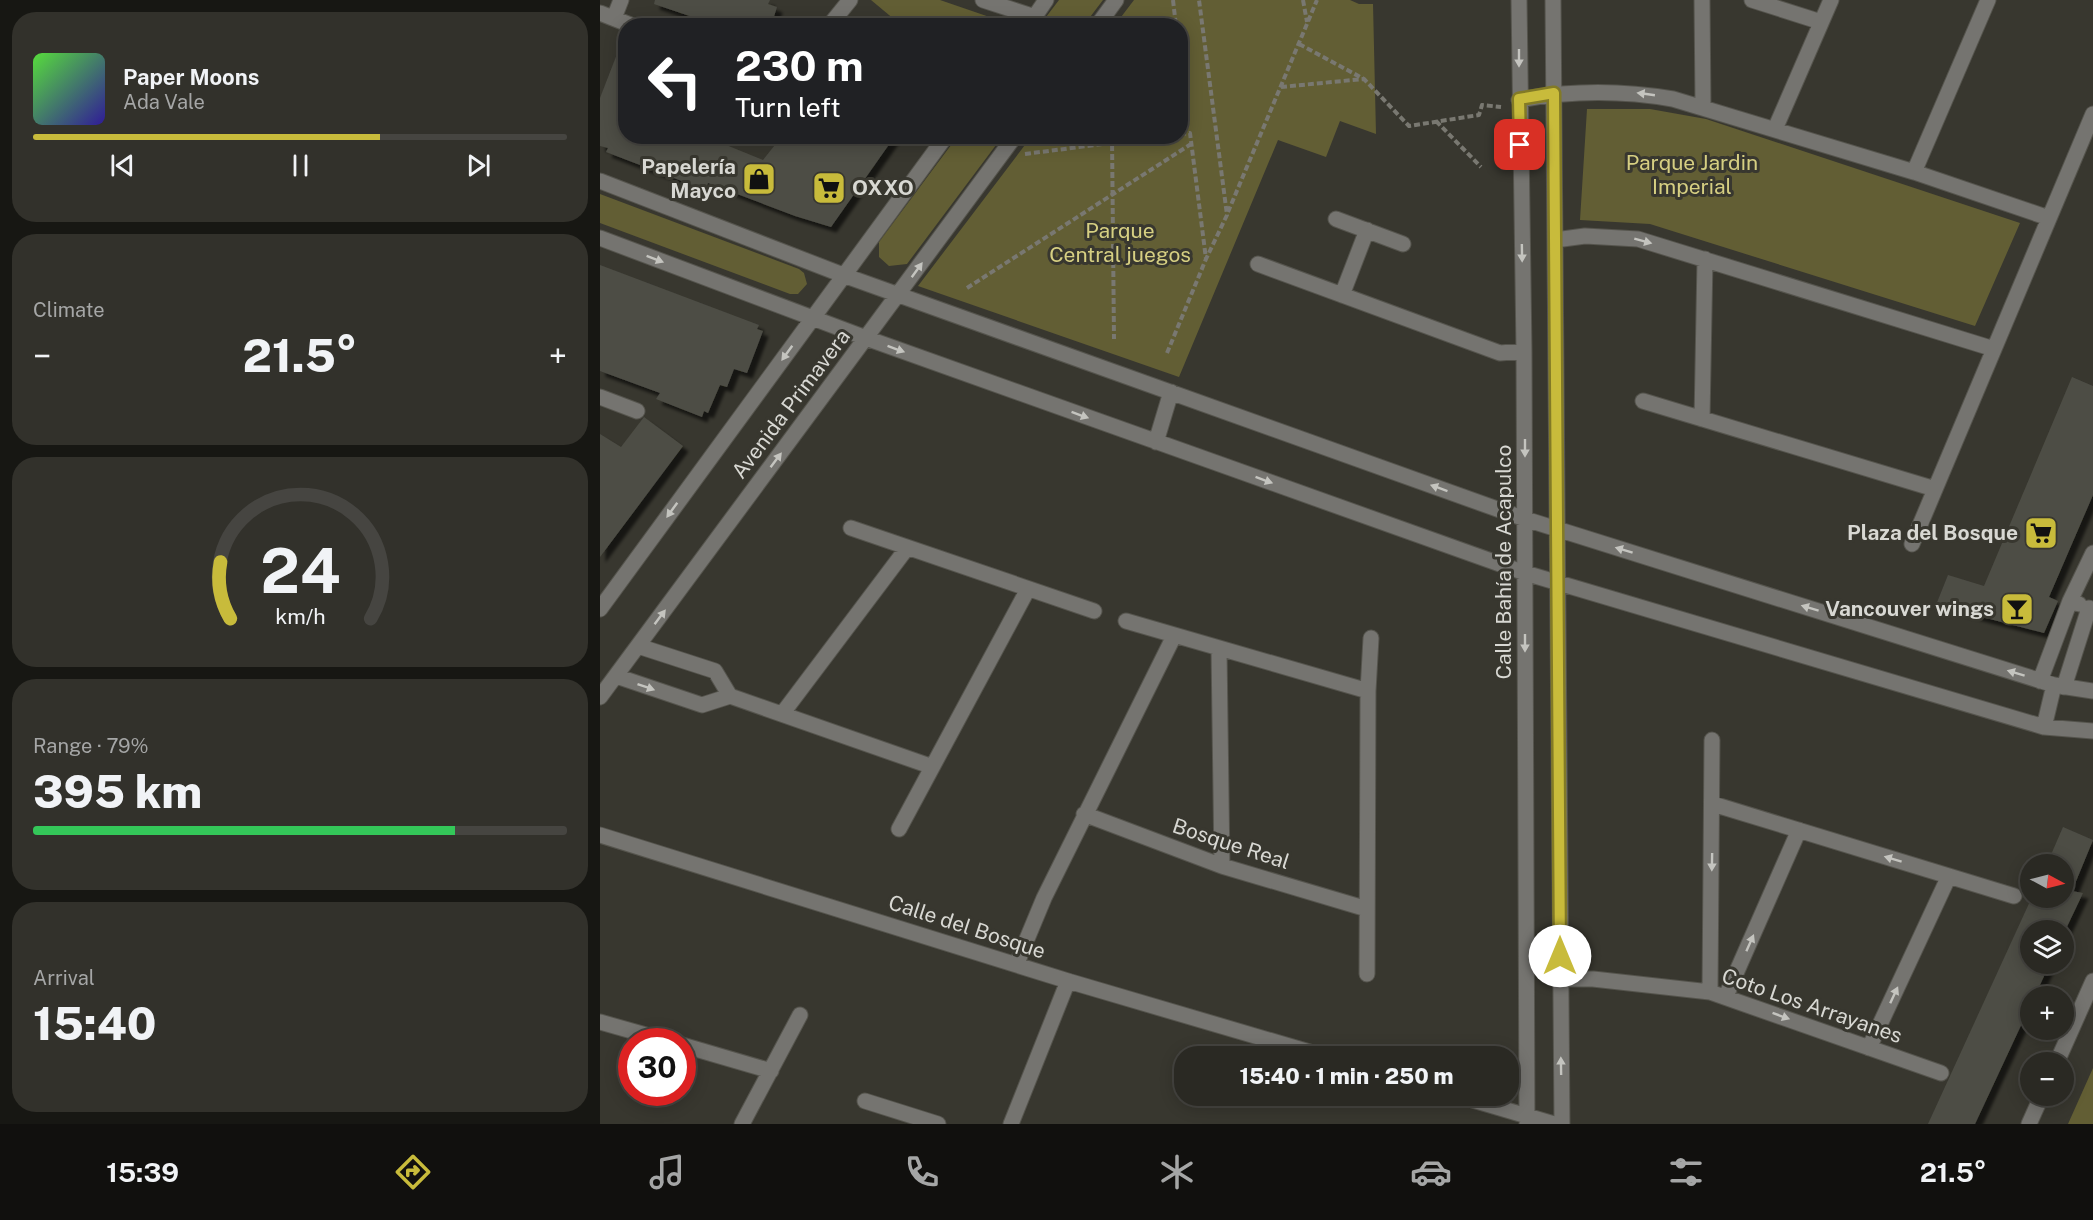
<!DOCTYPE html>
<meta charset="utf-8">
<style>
:root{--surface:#2a2923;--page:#32312b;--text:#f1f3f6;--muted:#a5a6a6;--line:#464541;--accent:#c8bb3b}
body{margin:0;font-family:"Public Sans",sans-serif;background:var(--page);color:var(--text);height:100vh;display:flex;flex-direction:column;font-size:22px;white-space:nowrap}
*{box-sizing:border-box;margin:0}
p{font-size:20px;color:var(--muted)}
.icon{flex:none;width:33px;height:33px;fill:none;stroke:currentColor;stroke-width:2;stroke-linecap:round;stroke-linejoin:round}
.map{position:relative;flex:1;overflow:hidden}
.panel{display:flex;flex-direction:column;gap:12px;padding:12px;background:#171713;width:600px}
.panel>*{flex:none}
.top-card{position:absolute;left:18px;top:18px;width:570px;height:126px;border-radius:24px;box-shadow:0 3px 15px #0003,0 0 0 2px var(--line);background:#202124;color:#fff;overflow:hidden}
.needle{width:39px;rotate:97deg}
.controls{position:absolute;left:1420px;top:854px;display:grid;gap:12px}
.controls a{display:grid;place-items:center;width:54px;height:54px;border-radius:50%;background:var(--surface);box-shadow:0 3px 15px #0003,0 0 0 2px var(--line);font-size:30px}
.speed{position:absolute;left:18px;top:1028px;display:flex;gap:12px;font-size:30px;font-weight:700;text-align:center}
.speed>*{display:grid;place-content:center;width:78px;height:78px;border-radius:50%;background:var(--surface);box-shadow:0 3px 15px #0003,0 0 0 2px var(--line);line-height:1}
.speed .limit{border:9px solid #d22;background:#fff;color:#111}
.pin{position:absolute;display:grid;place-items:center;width:51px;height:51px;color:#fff;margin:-26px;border-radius:12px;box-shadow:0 3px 9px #0006}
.me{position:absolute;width:66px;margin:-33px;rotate:0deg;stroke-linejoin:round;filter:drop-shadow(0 0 4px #0008)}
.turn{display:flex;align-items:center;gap:21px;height:126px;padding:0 18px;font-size:27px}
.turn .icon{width:78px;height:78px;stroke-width:2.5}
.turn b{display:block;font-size:42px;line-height:51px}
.big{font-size:45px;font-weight:800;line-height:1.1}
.panel .card{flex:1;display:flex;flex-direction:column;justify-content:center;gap:9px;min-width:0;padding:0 21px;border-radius:24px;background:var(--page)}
.panel .dial{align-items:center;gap:0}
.dial svg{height:156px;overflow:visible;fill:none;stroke:var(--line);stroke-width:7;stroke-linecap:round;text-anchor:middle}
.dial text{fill:var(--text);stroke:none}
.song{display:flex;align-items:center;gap:18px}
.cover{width:72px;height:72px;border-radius:9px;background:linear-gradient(135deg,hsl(110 70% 55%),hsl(250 70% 35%))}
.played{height:6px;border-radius:3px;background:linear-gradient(90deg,var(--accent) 65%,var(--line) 65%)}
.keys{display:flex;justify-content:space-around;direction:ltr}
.heat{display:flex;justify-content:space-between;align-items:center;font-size:33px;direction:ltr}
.charge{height:9px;border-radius:4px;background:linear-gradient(90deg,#34c759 79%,var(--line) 0)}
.trip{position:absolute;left:574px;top:1046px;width:345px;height:60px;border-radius:24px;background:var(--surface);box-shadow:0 3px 15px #0003,0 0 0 2px var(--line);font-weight:800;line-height:60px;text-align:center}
.tab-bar{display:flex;height:96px;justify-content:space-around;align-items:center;background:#11100e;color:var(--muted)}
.tab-bar .icon{width:42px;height:42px}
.tab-bar .active{color:var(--accent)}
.tab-bar b{font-size:27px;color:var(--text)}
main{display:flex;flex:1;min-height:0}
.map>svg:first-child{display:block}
</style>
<main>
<section class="panel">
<div class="card">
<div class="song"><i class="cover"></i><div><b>Paper Moons</b><p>Ada Vale</p></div></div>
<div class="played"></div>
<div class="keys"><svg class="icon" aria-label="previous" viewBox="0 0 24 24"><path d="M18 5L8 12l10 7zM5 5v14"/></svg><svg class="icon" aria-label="pause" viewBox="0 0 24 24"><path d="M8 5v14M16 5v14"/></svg><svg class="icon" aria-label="next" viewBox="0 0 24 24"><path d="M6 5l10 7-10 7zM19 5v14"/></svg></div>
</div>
<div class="card"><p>Climate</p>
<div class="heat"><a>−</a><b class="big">21.5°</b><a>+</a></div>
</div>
<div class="card dial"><svg viewBox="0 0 100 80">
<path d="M14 69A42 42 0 1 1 86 69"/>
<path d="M14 69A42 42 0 0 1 9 40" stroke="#c8bb3b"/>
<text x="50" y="56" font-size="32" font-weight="700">24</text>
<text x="50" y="72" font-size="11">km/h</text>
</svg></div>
<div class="card"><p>Range · 79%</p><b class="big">395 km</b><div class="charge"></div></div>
<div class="card"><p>Arrival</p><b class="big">15:40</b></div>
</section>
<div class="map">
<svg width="1493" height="1124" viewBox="0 0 1493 1124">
<defs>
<filter id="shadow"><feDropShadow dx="5.5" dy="5.5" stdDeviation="1.5" flood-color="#0009"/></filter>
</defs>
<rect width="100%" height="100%" fill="#38372f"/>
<path fill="#625e34" d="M271 0H340L407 23 405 26 301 25Z
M459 0H503L484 25H440Z
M534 0H750L759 4H773L776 134 740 121 726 157 678 140 579 377 318 286 431 137 580 136V26L515 25Z
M987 109H1050L1106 119 1420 223 1375 326 1050 224 980 220Z
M357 137H402L307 264 289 266 279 257V242Z
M0 194 199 269 204 273 207 284 198 294H190L0 223Z
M1493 1068V1124H1468Z"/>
<path fill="#4d4d45" filter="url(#shadow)" d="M55 0H170L168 4 177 7 171 26H119L54 4Z
M24 36 26 136H104L163 160 182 136H295L231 227 195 216 108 183 107 186 101 184 100 188 6 152 8 148 0 146V98Z
M0 265 159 325 157 329 163 331 147 373 134 369 127 387 120 385 108 413 104 411 102 417 56 399 60 393 0 371Z
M1472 377 1493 386V495L1449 597 1458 601 1444 633 1336 605 1348 575 1384 586Z
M44 417 83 446 0 557V434L21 447Z
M1463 827 1493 840 1472 891 1483 893 1464 933V930H1431V963H1450L1435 996H1431V1004L1375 1124H1328L1432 897H1464V864H1447Z"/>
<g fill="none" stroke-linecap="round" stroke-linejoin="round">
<g stroke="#55544d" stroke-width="17">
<path id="minor" d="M383 0 435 17
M919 0 924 351 927 1124
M953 0 962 1124
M1102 0 1103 106
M1152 0 1221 22
M0 13 33 26
M14 18 21 0
M429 25 446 0
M229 26 250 0
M497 26 516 0
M919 100C971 90 1021 90 1073 99L1314 172 1449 218
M1175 129 1231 0
M1314 172 1388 0
M0 181 243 275 925 519 1454 685 1493 691
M736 219 803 244
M0 238 266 338 925 573 1444 727 1493 731
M955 240 985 236 1038 239 1394 349
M658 264 900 353 924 351
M742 295 767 230
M0 397 37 411
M1043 401 1335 489
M1102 419 1105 259
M556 442 571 392
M251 528 494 611
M1312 544 1493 114
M1479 604 1470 601 1493 553
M0 609 346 136
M526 621 768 691
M38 646 115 671 130 696
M619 649 622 866
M16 676 102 705 130 696 330 766
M1440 681 1470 601
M1464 687 1489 608
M0 697 415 136
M182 714 307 548
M1444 727 1454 685
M1113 804 1414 896
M484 814 622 866 767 909
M299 829 428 589
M0 835 468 981 723 1056
M417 963 444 898 574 636
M767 974 768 691 771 638
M961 979H993L1110 992 1341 1073
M1110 992 1112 740
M1126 996 1199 830
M0 1022 67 1041
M82 1045 171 1071
M1269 1048 1349 876
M1457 1062 1493 981
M856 1095 954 1124
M265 1101 338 1124
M142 1124 200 1015
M411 1124 468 981
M1429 1124 1442 1095"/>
</g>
<path stroke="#797871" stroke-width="4" stroke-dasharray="6 3" stroke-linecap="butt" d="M573 0 576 26
M703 0 707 22
M699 44 764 79 809 126 879 115 882 105 901 107
M580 61 585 98H580
M681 87 763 79
M836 121 881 167
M580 134 590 133 606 259 627 215 599 0
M512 136 514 339
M425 154 565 136
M628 212 717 0
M367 288 591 144
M567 353 606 259"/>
<use href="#minor" stroke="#757470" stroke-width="15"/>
</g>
<defs><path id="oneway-solid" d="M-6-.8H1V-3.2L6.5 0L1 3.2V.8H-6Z" transform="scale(1.5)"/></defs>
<g fill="#c4c4bf">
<use href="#oneway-solid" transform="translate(919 58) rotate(90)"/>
<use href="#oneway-solid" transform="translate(1046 94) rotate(-172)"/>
<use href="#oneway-solid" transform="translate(1043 241) rotate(15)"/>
<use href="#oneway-solid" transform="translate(922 253) rotate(89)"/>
<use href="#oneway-solid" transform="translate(55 259) rotate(21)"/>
<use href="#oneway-solid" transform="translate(317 270) rotate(-54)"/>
<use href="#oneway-solid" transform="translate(296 349) rotate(20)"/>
<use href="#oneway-solid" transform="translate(187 353) rotate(126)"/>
<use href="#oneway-solid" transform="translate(480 415) rotate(20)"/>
<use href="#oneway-solid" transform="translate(925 448) rotate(90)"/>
<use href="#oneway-solid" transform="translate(176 460) rotate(-53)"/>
<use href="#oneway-solid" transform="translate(664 480) rotate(20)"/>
<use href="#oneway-solid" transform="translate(839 488) rotate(-160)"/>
<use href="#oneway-solid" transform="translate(72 510) rotate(126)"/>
<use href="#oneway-solid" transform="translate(1024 550) rotate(-163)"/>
<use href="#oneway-solid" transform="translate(1210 608) rotate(-163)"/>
<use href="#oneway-solid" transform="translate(60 617) rotate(-53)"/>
<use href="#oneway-solid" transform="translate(925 643) rotate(90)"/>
<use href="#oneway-solid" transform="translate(1416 673) rotate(-163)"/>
<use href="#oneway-solid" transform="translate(46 687) rotate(19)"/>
<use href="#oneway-solid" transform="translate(1293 859) rotate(-163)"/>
<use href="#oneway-solid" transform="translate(1112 862) rotate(91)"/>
<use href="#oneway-solid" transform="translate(1150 943) rotate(-66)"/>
<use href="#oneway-solid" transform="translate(1294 995) rotate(-65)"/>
<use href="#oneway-solid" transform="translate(1181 1016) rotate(20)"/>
<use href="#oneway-solid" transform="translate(961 1066) rotate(-91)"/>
</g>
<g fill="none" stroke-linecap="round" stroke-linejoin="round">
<g stroke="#827a26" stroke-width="15">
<path id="route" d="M920 145 919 99 954 93 960 956"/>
</g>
<use href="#route" stroke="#c8bb3b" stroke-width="10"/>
</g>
<defs>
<g id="shop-square" transform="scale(1.725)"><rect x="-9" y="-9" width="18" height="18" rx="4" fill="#c8bb3b" stroke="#38372f"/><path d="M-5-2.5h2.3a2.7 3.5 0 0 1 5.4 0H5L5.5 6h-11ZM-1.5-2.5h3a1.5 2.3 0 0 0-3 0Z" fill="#111"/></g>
<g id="supermarket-square" transform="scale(1.725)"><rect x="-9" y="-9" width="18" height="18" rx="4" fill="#c8bb3b" stroke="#38372f"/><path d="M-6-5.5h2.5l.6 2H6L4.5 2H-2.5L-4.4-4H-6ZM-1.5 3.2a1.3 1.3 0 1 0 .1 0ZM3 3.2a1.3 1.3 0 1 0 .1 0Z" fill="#111"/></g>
<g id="bar-square" transform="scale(1.725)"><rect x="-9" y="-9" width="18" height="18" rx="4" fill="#c8bb3b" stroke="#38372f"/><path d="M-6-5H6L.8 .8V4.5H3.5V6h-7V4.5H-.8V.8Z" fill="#111"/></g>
</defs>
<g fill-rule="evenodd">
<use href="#shop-square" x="159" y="179"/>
<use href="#supermarket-square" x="229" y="188"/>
<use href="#supermarket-square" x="1441" y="533"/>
<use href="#bar-square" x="1417" y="609"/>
</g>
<g text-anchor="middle" stroke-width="6" stroke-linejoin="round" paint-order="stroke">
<g font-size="21" fill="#d6cf82" stroke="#38372f">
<text x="1092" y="170">Parque Jardin<tspan x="1092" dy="24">Imperial</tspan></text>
<text x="520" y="238">Parque<tspan x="520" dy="24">Central juegos</tspan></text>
</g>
<g font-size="21" font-weight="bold" fill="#d8d8d3" stroke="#38372f" text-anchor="end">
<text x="136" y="174">Papelería<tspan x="136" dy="24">Mayco</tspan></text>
<text x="252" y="195" text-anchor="start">OXXO</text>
<text x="1418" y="540">Plaza del Bosque</text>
<text x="1394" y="616">Vancouver wings</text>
</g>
<g font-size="21" fill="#d8d8d3" stroke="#38372f">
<text transform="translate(191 404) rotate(-53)" y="7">Avenida Primavera</text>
<text transform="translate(904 562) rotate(-90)" y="7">Calle Bahía de Acapulco</text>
<text transform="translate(631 844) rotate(18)" y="7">Bosque Real</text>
<text transform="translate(367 927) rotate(18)" y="7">Calle del Bosque</text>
<text transform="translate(1212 1006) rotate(19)" y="7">Coto Los Arrayanes</text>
</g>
</g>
</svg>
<div class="controls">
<a><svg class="needle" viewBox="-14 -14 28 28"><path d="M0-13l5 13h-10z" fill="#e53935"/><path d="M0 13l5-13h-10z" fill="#a5a6a6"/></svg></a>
<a><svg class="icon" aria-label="layers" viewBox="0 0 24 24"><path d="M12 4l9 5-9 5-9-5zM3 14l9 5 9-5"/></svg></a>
<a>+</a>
<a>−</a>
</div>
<div class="speed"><div class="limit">30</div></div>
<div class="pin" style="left:920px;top:145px;background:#d93025"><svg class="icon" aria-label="arrive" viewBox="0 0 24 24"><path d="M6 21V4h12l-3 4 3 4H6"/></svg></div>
<svg class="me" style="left:960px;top:956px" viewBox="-20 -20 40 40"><circle r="19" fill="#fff"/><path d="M0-13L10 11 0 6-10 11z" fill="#c8bb3b"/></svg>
<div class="trip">15:40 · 1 min · 250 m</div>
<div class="top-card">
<div class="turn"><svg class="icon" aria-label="left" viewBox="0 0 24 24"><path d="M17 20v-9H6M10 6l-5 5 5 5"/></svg><div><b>230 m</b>Turn left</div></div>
</div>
</div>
</main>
<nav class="tab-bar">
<b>15:39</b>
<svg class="icon active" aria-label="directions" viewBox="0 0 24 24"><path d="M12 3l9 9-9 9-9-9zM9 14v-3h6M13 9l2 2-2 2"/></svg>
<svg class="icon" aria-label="music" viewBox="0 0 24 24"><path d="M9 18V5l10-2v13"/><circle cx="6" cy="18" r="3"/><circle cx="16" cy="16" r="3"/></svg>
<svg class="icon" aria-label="phone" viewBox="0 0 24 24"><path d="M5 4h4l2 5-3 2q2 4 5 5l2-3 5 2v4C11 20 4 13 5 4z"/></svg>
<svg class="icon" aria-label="climate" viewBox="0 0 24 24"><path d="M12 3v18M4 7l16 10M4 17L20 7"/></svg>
<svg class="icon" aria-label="car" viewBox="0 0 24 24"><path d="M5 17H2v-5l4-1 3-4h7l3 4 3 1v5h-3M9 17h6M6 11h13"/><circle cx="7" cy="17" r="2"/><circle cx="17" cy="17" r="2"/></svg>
<svg class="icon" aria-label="filters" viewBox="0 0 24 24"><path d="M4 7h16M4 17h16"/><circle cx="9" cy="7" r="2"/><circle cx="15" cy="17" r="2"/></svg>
<b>21.5°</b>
</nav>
